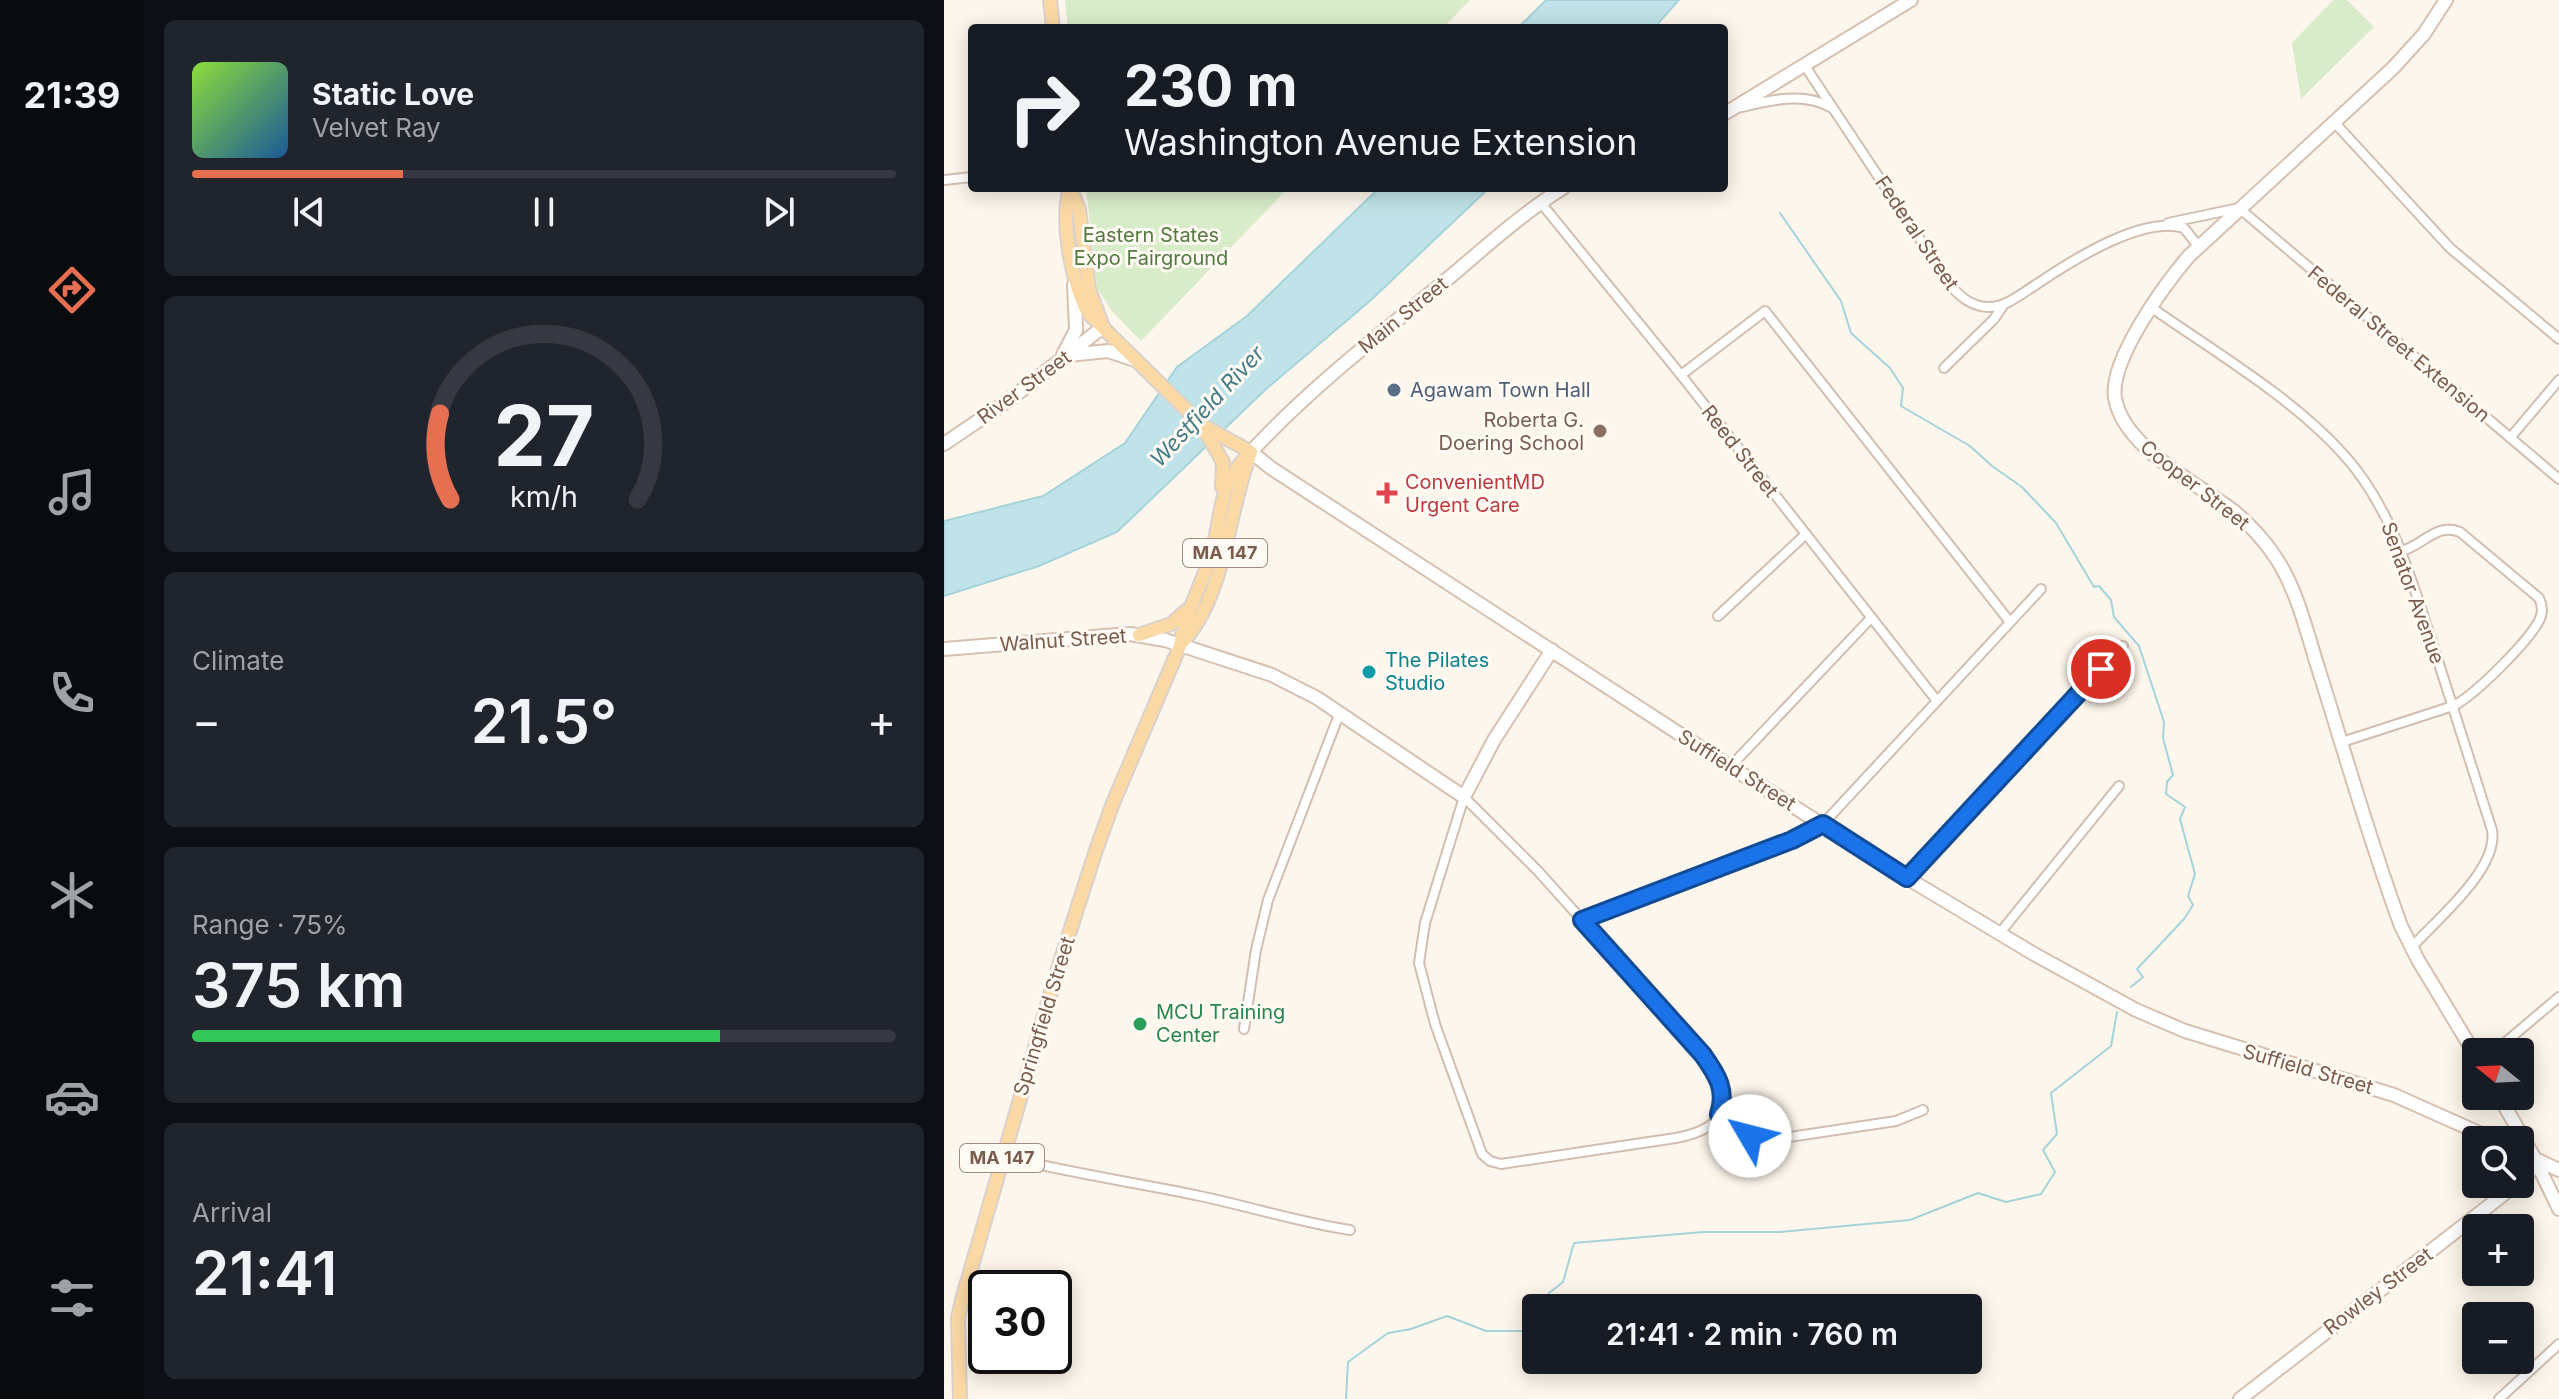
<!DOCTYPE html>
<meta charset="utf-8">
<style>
:root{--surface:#171b24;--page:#20242c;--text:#f1f3f6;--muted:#9ea1a6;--line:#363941;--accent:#e76f51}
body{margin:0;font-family:Inter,sans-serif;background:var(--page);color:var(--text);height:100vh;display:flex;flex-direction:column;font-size:30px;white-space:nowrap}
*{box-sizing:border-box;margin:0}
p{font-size:26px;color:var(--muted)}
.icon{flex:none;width:44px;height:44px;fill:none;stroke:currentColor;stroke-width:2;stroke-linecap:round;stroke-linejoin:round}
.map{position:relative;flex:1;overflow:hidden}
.drawer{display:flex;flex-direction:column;gap:20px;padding:20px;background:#0d0f14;width:800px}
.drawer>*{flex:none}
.top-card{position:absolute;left:24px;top:24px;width:760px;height:168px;border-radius:8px;box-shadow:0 4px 20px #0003;background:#171b24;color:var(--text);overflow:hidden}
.needle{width:52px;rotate:288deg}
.buttons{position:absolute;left:1518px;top:1038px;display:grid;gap:16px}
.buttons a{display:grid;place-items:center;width:72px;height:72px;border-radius:8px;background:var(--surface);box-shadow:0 4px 20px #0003;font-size:40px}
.speed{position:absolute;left:24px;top:1270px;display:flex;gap:16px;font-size:40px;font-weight:700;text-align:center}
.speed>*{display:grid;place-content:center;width:104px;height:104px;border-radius:50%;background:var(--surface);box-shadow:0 4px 20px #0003;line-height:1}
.speed .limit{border:4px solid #111;border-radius:12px;background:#fff;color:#111}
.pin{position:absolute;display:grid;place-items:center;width:68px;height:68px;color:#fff;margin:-34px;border:4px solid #fff;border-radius:50%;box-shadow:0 2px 8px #0007}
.me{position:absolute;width:88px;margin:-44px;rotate:307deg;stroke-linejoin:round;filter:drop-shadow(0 0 6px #0008)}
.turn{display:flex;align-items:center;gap:28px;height:168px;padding:0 24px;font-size:36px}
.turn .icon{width:104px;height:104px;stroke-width:2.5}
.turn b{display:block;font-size:56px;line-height:68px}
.big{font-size:60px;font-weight:600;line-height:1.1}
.drawer .widget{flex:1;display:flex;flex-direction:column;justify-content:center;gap:12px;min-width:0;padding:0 28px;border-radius:12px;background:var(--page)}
.drawer .dial{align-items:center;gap:0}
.dial svg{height:208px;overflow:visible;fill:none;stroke:var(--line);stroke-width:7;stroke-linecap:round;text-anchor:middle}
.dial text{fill:var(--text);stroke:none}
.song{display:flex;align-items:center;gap:24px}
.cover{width:96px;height:96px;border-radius:12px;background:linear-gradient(135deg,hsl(90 70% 55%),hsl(210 70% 35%))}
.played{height:8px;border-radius:4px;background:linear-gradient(90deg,var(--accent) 30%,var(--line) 30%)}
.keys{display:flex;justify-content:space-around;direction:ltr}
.heat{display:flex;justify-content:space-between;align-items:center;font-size:44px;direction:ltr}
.charge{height:12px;border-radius:6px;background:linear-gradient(90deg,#34c759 75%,var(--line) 0)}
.trip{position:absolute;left:578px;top:1294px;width:460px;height:80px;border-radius:8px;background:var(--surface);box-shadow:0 4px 20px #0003;font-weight:600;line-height:80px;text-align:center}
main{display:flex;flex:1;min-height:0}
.tab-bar{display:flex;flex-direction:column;width:144px;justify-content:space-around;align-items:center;background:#090b0e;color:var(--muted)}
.tab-bar .icon{width:56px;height:56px}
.tab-bar .current{color:var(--accent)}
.tab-bar b{font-size:36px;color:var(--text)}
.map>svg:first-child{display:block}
</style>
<main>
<nav class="tab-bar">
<b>21:39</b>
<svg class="icon current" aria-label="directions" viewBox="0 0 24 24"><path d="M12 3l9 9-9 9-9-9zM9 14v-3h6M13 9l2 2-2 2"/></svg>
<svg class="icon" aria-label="music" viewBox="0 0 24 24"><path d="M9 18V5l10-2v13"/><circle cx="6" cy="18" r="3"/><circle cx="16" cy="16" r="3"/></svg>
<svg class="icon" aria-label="phone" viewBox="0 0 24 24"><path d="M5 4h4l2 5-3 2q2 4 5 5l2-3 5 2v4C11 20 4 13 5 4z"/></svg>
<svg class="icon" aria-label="climate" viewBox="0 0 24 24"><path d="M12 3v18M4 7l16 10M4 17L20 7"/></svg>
<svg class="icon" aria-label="car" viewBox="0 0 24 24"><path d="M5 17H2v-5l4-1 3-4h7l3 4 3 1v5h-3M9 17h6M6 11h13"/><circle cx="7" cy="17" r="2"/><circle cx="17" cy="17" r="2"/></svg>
<svg class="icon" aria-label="filters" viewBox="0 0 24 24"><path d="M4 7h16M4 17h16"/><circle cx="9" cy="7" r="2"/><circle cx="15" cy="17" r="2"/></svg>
</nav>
<section class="drawer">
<div class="widget">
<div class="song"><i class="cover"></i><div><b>Static Love</b><p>Velvet Ray</p></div></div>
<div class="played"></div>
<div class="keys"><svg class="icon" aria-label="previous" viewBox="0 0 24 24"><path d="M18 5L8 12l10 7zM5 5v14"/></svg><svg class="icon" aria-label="pause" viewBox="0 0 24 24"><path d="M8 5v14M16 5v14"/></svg><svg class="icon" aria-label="next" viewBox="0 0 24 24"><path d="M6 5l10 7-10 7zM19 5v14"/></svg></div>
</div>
<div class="widget dial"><svg viewBox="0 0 100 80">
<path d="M14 69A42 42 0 1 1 86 69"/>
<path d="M14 69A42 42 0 0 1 10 36" stroke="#e76f51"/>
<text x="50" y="56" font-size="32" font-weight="700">27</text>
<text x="50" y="72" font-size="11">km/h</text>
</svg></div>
<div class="widget"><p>Climate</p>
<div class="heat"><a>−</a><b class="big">21.5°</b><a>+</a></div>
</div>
<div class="widget"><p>Range · 75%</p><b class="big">375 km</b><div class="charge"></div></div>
<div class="widget"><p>Arrival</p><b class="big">21:41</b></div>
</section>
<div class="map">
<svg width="1615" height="1399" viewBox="0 0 1615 1399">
<rect width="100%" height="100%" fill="#fdf6ec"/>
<path fill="#d8ecc9" d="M121 0H526L499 28H124Z
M1389 0H1403L1430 27 1357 99 1348 43Z
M142 188H344L197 341 168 311 153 288Z"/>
<path fill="#bfe3e8" stroke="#a5d3da" stroke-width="2" d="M602 0H735L710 28H574Z
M435 188H545L427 300 321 390 173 532 95 566 0 596V521L99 496 181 443 233 367 303 316Z"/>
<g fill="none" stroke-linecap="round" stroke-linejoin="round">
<path stroke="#a5d3da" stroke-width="2" d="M836 213 897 301 907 333 946 368 959 388 957 406 1026 446 1048 466 1078 487 1112 523 1150 587 1155 586 1167 600 1170 617 1195 646 1220 722 1219 738 1229 775 1223 782 1222 794 1241 807 1236 819 1251 874 1244 896 1249 905 1240 919 1193 969 1199 977 1187 987
M599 1308 605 1293 619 1282 630 1243 759 1232H836L966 1220 1034 1193 1062 1202 1097 1194 1111 1172 1099 1150 1113 1134 1107 1093 1167 1046 1173 1012
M402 1399 404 1362 444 1333 467 1329 503 1316 542 1331H589L592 1325"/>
<g stroke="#d1beb0" stroke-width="12">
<path id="street" d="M861 66 1003 280C1012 294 1026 306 1043 307 1062 308 1078 293 1093 284 1127 261 1198 215 1240 228L1254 246
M798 107C826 100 860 92 886 107
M1390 122 1506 248 1615 339
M0 180 28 177
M597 203 737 375 993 701
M1224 223 1295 208 1615 479
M1208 308C1271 352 1349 398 1400 455 1448 508 1467 579 1489 645 1509 707 1529 769 1548 830 1555 869 1492 920 1467 948
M1000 368 1050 319 1060 304
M737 375 821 311 1066 622
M1566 438 1615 380
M774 616 862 534
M1398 742 1509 706C1530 696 1590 637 1597 616 1599 609 1598 604 1595 598L1516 532C1492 522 1479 546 1457 551
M786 767 927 618
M520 797 594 871 759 1055C789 1097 790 1127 732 1138L557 1164 546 1161 538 1154 491 1024 475 963 481 923Z
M963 878 1179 646
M638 920 848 840 879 824 1097 589
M1055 934 1175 786
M300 1029 312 950 324 900 396 712
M1550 1052 1615 997
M775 1114 806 1136 826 1140 952 1121 979 1110
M58 1156C124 1173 190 1182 256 1196 308 1207 353 1222 406 1230
M1555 1399 1615 1344"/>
</g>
<g stroke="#d6c0b0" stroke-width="16">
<path id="secondary" d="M1502 0 1480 34 1449 68 1245 256C1220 285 1165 361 1171 398 1180 449 1254 483 1292 513 1307 526 1321 541 1332 558 1355 593 1364 638 1377 677 1403 760 1427 845 1457 926L1474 960 1532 1056
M780 114 967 0
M619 188C574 216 535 253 494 287 430 339 364 390 307 452L327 468 771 757 963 878 1090 954 1192 1010 1241 1031 1450 1095 1551 1140
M119 355 132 330 130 285
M124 355 164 351 191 360
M0 444 65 400 159 327
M0 649 186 634 221 640 328 675 373 698 520 797 550 740 608 650
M1555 1096 1591 1159 1615 1209
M1576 1152 1615 1170
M1576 1181 1585 1173 1591 1159
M1296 1399 1573 1184"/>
</g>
<g stroke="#dad1cd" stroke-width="16">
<path id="primary" d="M106 0 109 28
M126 188C116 220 128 284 144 313L258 425 307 452
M126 188 135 209 145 289 158 324
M259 428 279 462 278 487
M195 635 227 624 243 610
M236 645C283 595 282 516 306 455
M16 1399 14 1318 18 1300 111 978 151 853 169 803 236 646C241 615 256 588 266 558 280 516 271 486 307 452"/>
</g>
<use href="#street" stroke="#fff" stroke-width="8"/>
<use href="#secondary" stroke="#fff" stroke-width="12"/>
<use href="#primary" stroke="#fbd9a5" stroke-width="12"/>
</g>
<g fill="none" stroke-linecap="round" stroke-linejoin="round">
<g stroke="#114b97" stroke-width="20">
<path id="route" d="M806 1136 775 1114C783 1090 773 1075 759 1055L638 920 848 840 879 824 963 878 1157 669"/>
</g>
<use href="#route" stroke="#1a73e8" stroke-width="14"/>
</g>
<circle fill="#5c6f8a" stroke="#fffaf3" stroke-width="3" cx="450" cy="390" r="8"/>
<circle fill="#8d6e63" stroke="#fffaf3" stroke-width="3" cx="656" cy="431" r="8"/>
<path fill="#e0444e" stroke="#fffaf3" stroke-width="3" d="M439 481h8v8h8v8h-8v8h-8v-8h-8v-8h8z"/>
<circle fill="#0f9aa8" stroke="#fffaf3" stroke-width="3" cx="425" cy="672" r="8"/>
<circle fill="#2e9e5b" stroke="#fffaf3" stroke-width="3" cx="196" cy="1024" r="8"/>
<g text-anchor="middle" stroke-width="6" stroke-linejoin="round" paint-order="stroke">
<g fill="#fffaf3" stroke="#a28b7f" stroke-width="2">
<rect x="239" y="539" width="84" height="28" rx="6"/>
<rect x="16" y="1144" width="84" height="28" rx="6"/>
</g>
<g font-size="18" font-weight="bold" fill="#7a5c4d">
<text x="281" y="559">MA 147</text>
<text x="58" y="1164">MA 147</text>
</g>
<g font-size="20" fill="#7a5c4d" stroke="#fffaf3">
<text transform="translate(973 233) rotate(56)" y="7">Federal Street</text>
<text transform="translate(459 315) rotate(-39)" y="7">Main Street</text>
<text transform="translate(1455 344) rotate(40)" y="7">Federal Street Extension</text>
<text transform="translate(80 387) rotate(-36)" y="7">River Street</text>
<text transform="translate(796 451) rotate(52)" y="7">Reed Street</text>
<text transform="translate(1251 485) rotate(38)" y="7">Cooper Street</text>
<text transform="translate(1469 593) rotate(70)" y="7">Senator Avenue</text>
<text transform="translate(119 640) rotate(-4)" y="7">Walnut Street</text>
<text transform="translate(793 770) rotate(32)" y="7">Suffield Street</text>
<text transform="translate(100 1016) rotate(-73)" y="7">Springfield Street</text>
<text transform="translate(1364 1069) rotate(16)" y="7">Suffield Street</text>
<text transform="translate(1434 1291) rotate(-37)" y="7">Rowley Street</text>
</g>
<g font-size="20" fill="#537a41" stroke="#fffaf3">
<text x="207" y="242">Eastern States<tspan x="207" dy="23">Expo Fairground</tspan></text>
</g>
<g font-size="20" fill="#4e5e75" stroke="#fffaf3" text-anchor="start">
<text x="466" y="397">Agawam Town Hall</text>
</g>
<g font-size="20" fill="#785e54" stroke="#fffaf3" text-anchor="end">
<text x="640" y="427">Roberta G.<tspan x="640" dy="23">Doering School</tspan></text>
</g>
<g font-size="20" fill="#be3a42" stroke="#fffaf3" text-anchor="start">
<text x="461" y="489">ConvenientMD<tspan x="461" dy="23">Urgent Care</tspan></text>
</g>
<g font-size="20" fill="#0d838f" stroke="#fffaf3" text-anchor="start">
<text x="441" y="667">The Pilates<tspan x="441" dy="23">Studio</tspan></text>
</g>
<g font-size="20" fill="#27864d" stroke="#fffaf3" text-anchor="start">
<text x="212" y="1019">MCU Training<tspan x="212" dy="23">Center</tspan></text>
</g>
<g font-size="22" font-style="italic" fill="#437c86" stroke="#fffaf3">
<text transform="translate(263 406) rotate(-47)" y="8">Westfield River</text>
</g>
</g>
</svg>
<div class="buttons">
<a><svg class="needle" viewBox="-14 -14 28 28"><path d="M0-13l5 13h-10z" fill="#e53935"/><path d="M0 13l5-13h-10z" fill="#9ea1a6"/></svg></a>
<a><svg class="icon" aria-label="search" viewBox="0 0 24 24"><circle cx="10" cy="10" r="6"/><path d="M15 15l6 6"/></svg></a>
<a>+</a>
<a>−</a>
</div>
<div class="speed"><div class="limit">30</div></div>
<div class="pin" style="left:1157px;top:669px;background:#d93025"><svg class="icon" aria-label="arrive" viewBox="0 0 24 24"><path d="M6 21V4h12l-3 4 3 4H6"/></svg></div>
<svg class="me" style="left:806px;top:1136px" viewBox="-20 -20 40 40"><circle r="19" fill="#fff"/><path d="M0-13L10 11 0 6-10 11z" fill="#1a73e8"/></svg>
<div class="trip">21:41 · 2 min · 760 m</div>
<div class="top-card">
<div class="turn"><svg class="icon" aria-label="right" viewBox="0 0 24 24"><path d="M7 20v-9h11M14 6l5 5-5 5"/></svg><div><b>230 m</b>Washington Avenue Extension</div></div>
</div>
</div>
</main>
